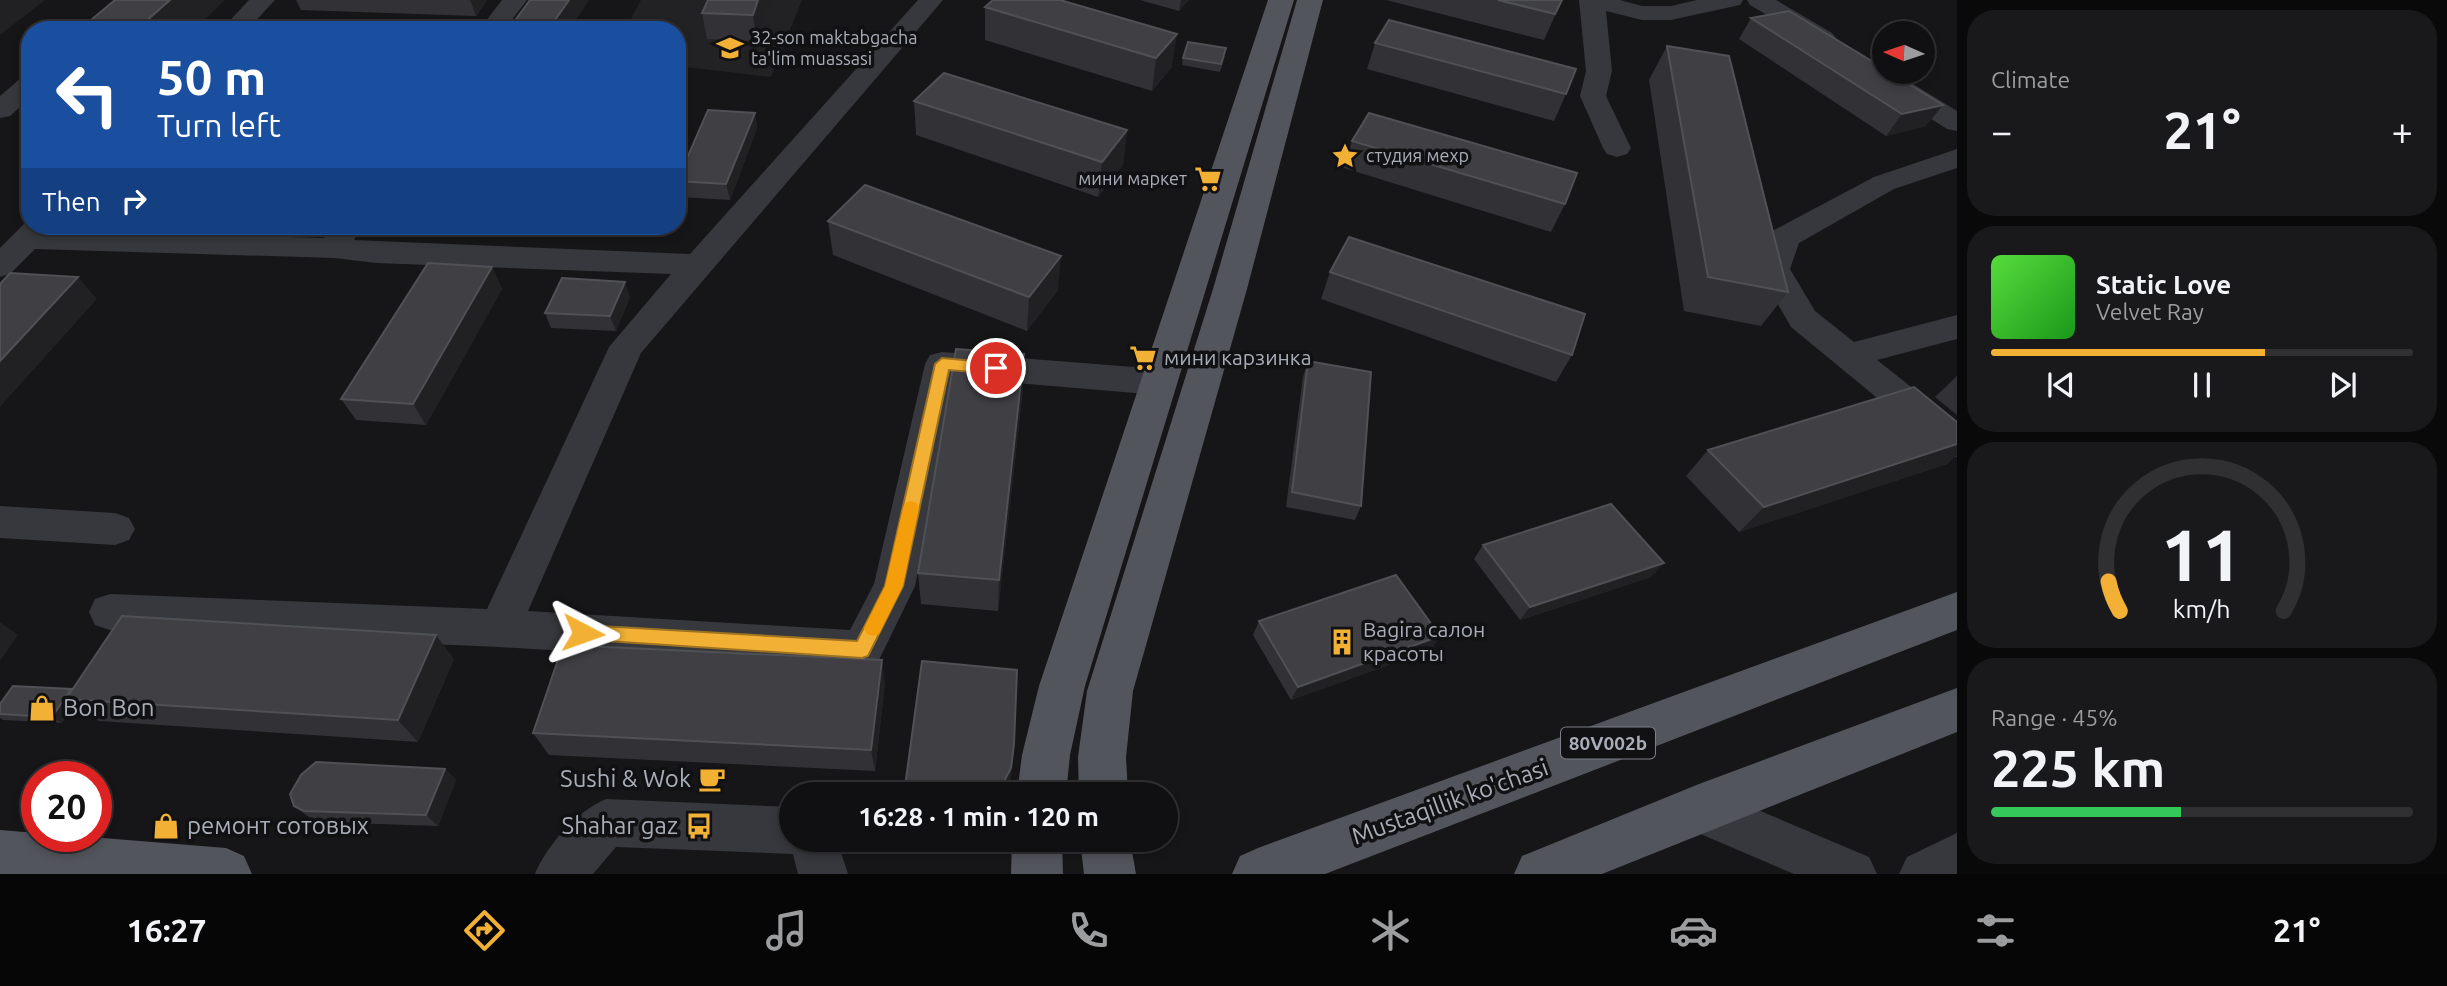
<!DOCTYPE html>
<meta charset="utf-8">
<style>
:root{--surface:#101012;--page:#19191b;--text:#f1f3f6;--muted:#9c9d9f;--line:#303032;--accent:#f2b134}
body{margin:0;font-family:Ubuntu,sans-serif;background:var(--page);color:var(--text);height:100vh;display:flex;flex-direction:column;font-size:26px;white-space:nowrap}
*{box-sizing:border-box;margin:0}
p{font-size:23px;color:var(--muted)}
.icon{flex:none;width:38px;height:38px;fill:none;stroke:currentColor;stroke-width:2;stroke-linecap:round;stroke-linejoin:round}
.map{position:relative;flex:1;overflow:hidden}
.panel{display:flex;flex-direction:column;gap:10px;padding:10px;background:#09090a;width:490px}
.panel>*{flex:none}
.hud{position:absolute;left:21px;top:21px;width:665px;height:214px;border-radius:28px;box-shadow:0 4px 10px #0003,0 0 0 2px var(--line);background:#1a4fa0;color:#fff;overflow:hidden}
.needle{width:46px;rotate:273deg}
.tools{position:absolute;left:1872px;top:21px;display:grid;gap:14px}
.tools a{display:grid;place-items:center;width:63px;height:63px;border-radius:50%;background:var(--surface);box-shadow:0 4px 10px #0003,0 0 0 2px var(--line);font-size:35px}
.speed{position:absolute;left:21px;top:761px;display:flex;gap:14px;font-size:35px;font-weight:700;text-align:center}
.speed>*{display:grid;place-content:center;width:91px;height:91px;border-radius:50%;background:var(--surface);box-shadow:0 4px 10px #0003,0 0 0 2px var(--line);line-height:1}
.speed .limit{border:10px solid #d22;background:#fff;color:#111}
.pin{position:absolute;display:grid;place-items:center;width:60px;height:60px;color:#fff;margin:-30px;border:4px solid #fff;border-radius:50%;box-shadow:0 2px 7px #0007}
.me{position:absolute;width:77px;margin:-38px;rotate:94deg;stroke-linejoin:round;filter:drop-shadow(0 0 5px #0008)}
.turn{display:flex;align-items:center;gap:24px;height:147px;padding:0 21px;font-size:32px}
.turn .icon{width:91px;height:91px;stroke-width:2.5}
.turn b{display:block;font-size:49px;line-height:60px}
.then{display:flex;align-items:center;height:66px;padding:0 21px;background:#0003;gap:14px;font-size:26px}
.big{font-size:52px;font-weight:700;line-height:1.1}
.panel .card{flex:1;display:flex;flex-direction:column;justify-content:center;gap:10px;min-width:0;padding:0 24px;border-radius:28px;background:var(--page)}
.panel .dial{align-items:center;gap:0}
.dial svg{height:182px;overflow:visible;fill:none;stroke:var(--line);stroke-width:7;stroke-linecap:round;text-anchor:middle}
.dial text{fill:var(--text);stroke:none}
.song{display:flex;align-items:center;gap:21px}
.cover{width:84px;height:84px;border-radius:10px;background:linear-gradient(135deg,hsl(110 70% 55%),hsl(120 70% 35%))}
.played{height:7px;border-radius:4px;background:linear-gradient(90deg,var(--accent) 65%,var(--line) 65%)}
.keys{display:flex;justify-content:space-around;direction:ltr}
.heat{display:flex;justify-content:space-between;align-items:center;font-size:38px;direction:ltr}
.charge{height:10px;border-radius:5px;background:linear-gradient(90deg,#34c759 45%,var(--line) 0)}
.trip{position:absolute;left:779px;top:782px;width:399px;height:70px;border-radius:35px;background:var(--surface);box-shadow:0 4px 10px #0003,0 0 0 2px var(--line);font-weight:700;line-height:70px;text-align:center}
.tab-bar{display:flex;height:112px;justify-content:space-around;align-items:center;background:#060607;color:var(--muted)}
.tab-bar .icon{width:49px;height:49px}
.tab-bar .active{color:var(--accent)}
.tab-bar b{font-size:32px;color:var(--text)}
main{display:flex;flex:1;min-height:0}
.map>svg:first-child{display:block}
</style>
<main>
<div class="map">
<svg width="1957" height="874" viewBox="0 0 1957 874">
<rect width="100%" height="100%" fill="#161618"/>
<path fill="#222225" d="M641 0H802L771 77 677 66V30H625Z"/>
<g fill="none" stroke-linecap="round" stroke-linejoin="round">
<path fill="#37383d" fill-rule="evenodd" d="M249 0H275L247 30H221Z
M502 0H527L504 30H479Z
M918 0H943L641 353 528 611 850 630 874 584 925 364 930 355 942 352 1159 369 1171 373 1177 382 1171 391 1159 395 957 378 915 586 877 664 862 669 499 647 110 630 95 625 89 612 95 599 110 594 487 609 609 347 671 274 376 263 334 258 35 249 11 273 0 277V248L29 219 30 226H55L53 230 324 238 331 226H361L354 240 690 254Z
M1579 0H1620L1642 6H1671L1697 0H1743L1740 5 1671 20H1642L1606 11 1612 71 1606 96 1631 148 1627 154 1617 157 1607 154 1603 148 1580 96 1586 71Z
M1747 0H1776L1832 33 1836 38 1832 43 1823 46 1814 43 1750 5Z
M30 76V98L10 116 0 118V96L21 78Z
M1896 77 1905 79 1957 111V131L1947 129 1887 91 1883 85 1887 79Z
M1957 149V168L1894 189 1799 243 1790 269 1815 311 1854 342 1957 315V339L1877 360 1957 423V457L1944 453 1791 327 1758 269 1774 230 1874 177Z
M0 506 115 513 129 518 135 529 129 540 115 545 0 538Z
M1699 785 1869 857 1877 874H1794L1682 826 1675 809 1682 792Z
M606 799 791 807V840H837L848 874H798L793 854 616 847 593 874H535C547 845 577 811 606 799Z
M1957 833V874H1899L1907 857Z"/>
<path fill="#53555c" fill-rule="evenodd" d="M1268 0H1294L1085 686 1070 755 1066 794H1017L1022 755 1039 686Z
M1297 0H1323L1247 289 1133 691 1126 757 1128 794H1079L1078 757 1087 691 1213 289Z
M1957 592V630L1325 874H1232L1240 856 1258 848Z
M1957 688V732L1602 874H1514L1522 856 1699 784Z
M0 830 37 833V836H78L226 848 244 856 252 874H0Z
M1012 840H1062L1063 874H1011Z
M1080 840H1130L1136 874H1084Z"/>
</g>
<path fill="#323236" d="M296 0H487L476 16 301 10Z
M772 0 757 41 707 39 702 13Z
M1060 0 1172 67 1152 91 985 40V7Z
M1140 0H1189L1179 11Z
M1386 0H1562L1544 40Z
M1751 18 1926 126 1886 136 1739 39Z
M1375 43 1566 94 1554 121 1367 69Z
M1667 46 1788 292 1761 326 1684 311 1649 80Z
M1225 56 1220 72 1182 65 1183 58Z
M914 101 1127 130 1123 165 1098 197 916 135Z
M755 113 757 128 730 200 680 197 677 185V179Z
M1352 141 1565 204 1551 232 1344 168Z
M828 221 1058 290 1027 331 833 255Z
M409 226H633L629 236Z
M492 267 502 289 426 425 356 420 341 399Z
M1330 272 1572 355 1556 382 1321 299Z
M630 297 616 331 551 328 545 313Z
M1024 354 1023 388 998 611 921 604 918 573Z
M1308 361 1361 506 1355 520 1286 507 1303 377Z
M1957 376V415L1935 397Z
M1957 422V455L1947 464 1739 532 1686 476 1708 450Z
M1483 545 1651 577 1520 620 1474 559Z
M1259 621 1440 636 1431 650 1291 700 1253 635Z
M454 659 418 742 99 721 74 705 62 723 3 720 0 718V704L72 690Z
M885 683 875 771 549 755 533 733Z
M445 769 456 780 438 826 318 822 309 817 294 806Z"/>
<path fill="#212124" d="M0 0H45L0 35Z
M170 0H225L194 30H136Z
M470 0H487L476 16Z
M569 0H589L569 30H548Z
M758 0H772L757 41 753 15Z
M1181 0H1189L1179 11Z
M1177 34 1172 67 1152 91 1156 58Z
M1943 105 1926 126 1886 136 1902 114Z
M755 113 757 128 730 200 726 184Z
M1127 130 1123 165 1098 197 1102 162Z
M625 226H633L629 236Z
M1061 256 1058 290 1027 331 1029 297Z
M492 267 502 289 426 425 413 404Z
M78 277 97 299 0 407V361Z
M625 282 630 297 616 331 610 316Z
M1024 354 1023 388 998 611 999 580Z
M1957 444V455L1947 464 1739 532 1764 507Z
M1664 563 1651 577 1520 620 1530 607Z
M0 622 18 635 0 661Z
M436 635 454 659 418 742 398 720Z
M1440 636 1431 650 1291 700 1298 687Z
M882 660 885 683 875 771 871 750Z
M71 689 80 696 66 699 74 705 62 723 52 717Z
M1014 744 1013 762 1010 785 1005 794H991Z
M445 769 456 780 438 826 426 815Z"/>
<path fill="#3f3f44" stroke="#4f5156" stroke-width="2" d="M115 0H170L136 30H79Z
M530 0H569L548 30H508Z
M708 0H758L753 15 702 13Z
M993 0H1060L1177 34 1156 58 985 7Z
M1498 0H1562L1555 14Z
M1789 11 1885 69V72H1889L1943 105 1902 114 1751 18Z
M1389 20 1576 69 1566 94 1375 43Z
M1188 42 1226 48 1221 64 1183 58Z
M1667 46 1729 56 1788 292 1708 277Z
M944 73 1127 130 1102 162 914 101Z
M708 110 755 113 726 184 677 181Z
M1369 113 1577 173 1565 204 1352 141Z
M865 185 1061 256 1029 297 828 221Z
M1349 237 1585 314 1572 355 1330 272Z
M428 263 492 267 413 404 341 399Z
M10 273 78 277 0 361V284Z
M562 278 625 282 610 316 545 313Z
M956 349 1024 354 999 580 918 573Z
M1308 361 1371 372 1361 506 1292 492Z
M1914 387 1957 422V444L1764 507 1708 450Z
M1611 504 1664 563 1530 607 1483 545Z
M1396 575 1440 636 1298 687 1259 621Z
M122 616 436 635 398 720 66 699Z
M563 645 882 660 871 750 533 733Z
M922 661 1017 670 1014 744 1011 768 1002 785 991 794H904Z
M13 686 71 689 52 717 0 714V704Z
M316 762 445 769 426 815 304 811 294 806 290 794 301 775Z"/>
<path fill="#f2b134" stroke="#9d7322" stroke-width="2" d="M942 358 996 363 1004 368 996 374 949 370 903 586 868 656 862 658 576 639 574 633 576 628 583 625 857 641 885 586 935 364Z"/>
<path fill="#f59e0b" d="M911 501 917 503 919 508 903 586 879 634 873 636 867 634 864 628 885 586 903 508 905 503Z"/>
<defs>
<g id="school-bare" transform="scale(2.1)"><path d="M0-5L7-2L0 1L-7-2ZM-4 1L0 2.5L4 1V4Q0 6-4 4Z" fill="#f2b134" stroke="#111113" stroke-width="2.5" paint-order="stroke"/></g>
<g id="sight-bare" transform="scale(2.1)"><path d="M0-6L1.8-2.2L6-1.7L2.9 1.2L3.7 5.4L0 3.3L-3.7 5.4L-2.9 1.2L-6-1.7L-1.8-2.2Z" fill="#f2b134" stroke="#111113" stroke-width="2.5" paint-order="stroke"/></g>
<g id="supermarket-bare" transform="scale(2.1)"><path d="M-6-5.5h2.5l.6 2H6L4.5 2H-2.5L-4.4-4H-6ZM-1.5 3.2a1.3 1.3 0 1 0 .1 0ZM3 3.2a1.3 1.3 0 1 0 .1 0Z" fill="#f2b134" stroke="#111113" stroke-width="2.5" paint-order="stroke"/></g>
<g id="building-bare" transform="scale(2.1)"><path d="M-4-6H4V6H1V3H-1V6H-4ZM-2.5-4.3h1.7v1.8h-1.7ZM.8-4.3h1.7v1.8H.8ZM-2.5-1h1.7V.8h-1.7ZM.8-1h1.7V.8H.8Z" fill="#f2b134" stroke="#111113" stroke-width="2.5" paint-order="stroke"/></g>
<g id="shop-bare" transform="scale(2.1)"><path d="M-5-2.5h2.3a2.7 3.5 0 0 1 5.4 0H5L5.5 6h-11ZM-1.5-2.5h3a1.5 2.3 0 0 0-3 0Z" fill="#f2b134" stroke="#111113" stroke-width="2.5" paint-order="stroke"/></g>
<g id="cafe-bare" transform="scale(2.1)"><path d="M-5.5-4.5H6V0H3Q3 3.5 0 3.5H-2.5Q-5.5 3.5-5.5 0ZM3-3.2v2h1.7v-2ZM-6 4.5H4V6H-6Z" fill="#f2b134" stroke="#111113" stroke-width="2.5" paint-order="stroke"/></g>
<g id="bus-bare" transform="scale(2.1)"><path d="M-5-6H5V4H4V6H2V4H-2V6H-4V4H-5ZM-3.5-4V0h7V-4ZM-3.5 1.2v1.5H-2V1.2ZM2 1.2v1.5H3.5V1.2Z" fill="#f2b134" stroke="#111113" stroke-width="2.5" paint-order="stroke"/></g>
</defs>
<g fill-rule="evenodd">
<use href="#school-bare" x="730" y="48"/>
<use href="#sight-bare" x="1345" y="156"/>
<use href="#supermarket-bare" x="1208" y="179"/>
<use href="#supermarket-bare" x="1143" y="358"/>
<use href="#building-bare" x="1342" y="642"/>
<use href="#shop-bare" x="42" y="708"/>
<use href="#cafe-bare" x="712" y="779"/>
<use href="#shop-bare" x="166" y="826"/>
<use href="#bus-bare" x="699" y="826"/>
</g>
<g text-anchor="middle" stroke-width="7" stroke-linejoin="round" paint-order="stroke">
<g font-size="18" fill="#a8adb8" stroke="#111113" text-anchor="start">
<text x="751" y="44">32-son maktabgacha<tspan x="751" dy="21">ta'lim muassasi</tspan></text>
<text x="1366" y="162">студия мехр</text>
<text x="1187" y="185" text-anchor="end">мини маркет</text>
</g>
<rect fill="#111113" stroke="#7b7e86" stroke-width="2" x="1561" y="727.5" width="94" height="31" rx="5"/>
<g font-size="19" font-weight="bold" fill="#a8adb8">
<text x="1608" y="750">80V002b</text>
</g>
<g font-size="21" fill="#a8adb8" stroke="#111113" text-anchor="start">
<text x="1164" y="365">мини карзинка</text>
<text x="1363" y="637">Bagira салон<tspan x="1363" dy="24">красоты</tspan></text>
</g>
<g font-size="24" fill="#a8adb8" stroke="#111113" text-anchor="start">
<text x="63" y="716">Bon Bon</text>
<text x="691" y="787" text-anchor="end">Sushi &amp; Wok</text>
<text x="187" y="834">ремонт сотовых</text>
<text x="678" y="834" text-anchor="end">Shahar gaz</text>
</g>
<g font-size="24" fill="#a8adb8" stroke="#111113">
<text transform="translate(1450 802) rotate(-20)" y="8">Mustaqillik ko'chasi</text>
</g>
</g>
</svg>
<div class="tools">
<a><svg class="needle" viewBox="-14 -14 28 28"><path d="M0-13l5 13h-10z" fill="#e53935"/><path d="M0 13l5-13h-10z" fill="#9c9d9f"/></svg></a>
</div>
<div class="speed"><div class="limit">20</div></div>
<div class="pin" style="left:996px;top:368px;background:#d93025"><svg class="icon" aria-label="arrive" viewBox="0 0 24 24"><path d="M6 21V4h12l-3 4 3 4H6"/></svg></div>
<svg class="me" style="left:583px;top:633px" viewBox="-20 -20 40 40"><path d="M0-17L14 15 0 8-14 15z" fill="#f2b134" stroke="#fff" stroke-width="4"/></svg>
<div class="trip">16:28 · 1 min · 120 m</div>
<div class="hud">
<div class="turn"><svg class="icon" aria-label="left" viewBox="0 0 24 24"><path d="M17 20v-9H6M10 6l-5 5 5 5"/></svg><div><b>50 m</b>Turn left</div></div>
<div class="then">Then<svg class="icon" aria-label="right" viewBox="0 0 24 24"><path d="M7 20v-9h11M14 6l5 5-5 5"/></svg></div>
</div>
</div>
<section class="panel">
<div class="card"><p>Climate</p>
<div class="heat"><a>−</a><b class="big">21°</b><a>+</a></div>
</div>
<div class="card">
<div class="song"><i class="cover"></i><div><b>Static Love</b><p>Velvet Ray</p></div></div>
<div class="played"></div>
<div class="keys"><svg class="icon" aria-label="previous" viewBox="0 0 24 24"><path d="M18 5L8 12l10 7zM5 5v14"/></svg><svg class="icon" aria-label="pause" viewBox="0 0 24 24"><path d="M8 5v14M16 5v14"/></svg><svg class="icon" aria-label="next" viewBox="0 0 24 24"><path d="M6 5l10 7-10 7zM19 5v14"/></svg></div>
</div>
<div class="card dial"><svg viewBox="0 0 100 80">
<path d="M14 69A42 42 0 1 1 86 69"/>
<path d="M14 69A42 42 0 0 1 9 56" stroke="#f2b134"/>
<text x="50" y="56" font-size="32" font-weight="700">11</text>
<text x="50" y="72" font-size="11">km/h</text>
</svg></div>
<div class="card"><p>Range · 45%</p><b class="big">225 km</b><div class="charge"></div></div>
</section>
</main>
<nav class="tab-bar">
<b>16:27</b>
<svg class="icon active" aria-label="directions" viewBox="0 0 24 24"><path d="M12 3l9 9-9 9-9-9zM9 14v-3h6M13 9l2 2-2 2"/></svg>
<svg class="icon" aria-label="music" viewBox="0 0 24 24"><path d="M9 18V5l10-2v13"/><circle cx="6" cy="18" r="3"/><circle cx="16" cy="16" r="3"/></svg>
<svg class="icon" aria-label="phone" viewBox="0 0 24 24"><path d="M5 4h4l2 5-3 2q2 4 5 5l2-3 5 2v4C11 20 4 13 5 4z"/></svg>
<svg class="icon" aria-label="climate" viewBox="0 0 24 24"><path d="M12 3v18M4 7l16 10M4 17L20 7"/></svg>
<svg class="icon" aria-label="car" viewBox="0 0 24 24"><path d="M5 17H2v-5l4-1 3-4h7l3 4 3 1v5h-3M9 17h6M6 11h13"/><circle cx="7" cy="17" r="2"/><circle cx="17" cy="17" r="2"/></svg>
<svg class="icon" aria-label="filters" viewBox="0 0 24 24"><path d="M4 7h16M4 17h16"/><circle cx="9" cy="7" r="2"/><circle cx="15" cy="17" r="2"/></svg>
<b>21°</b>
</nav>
